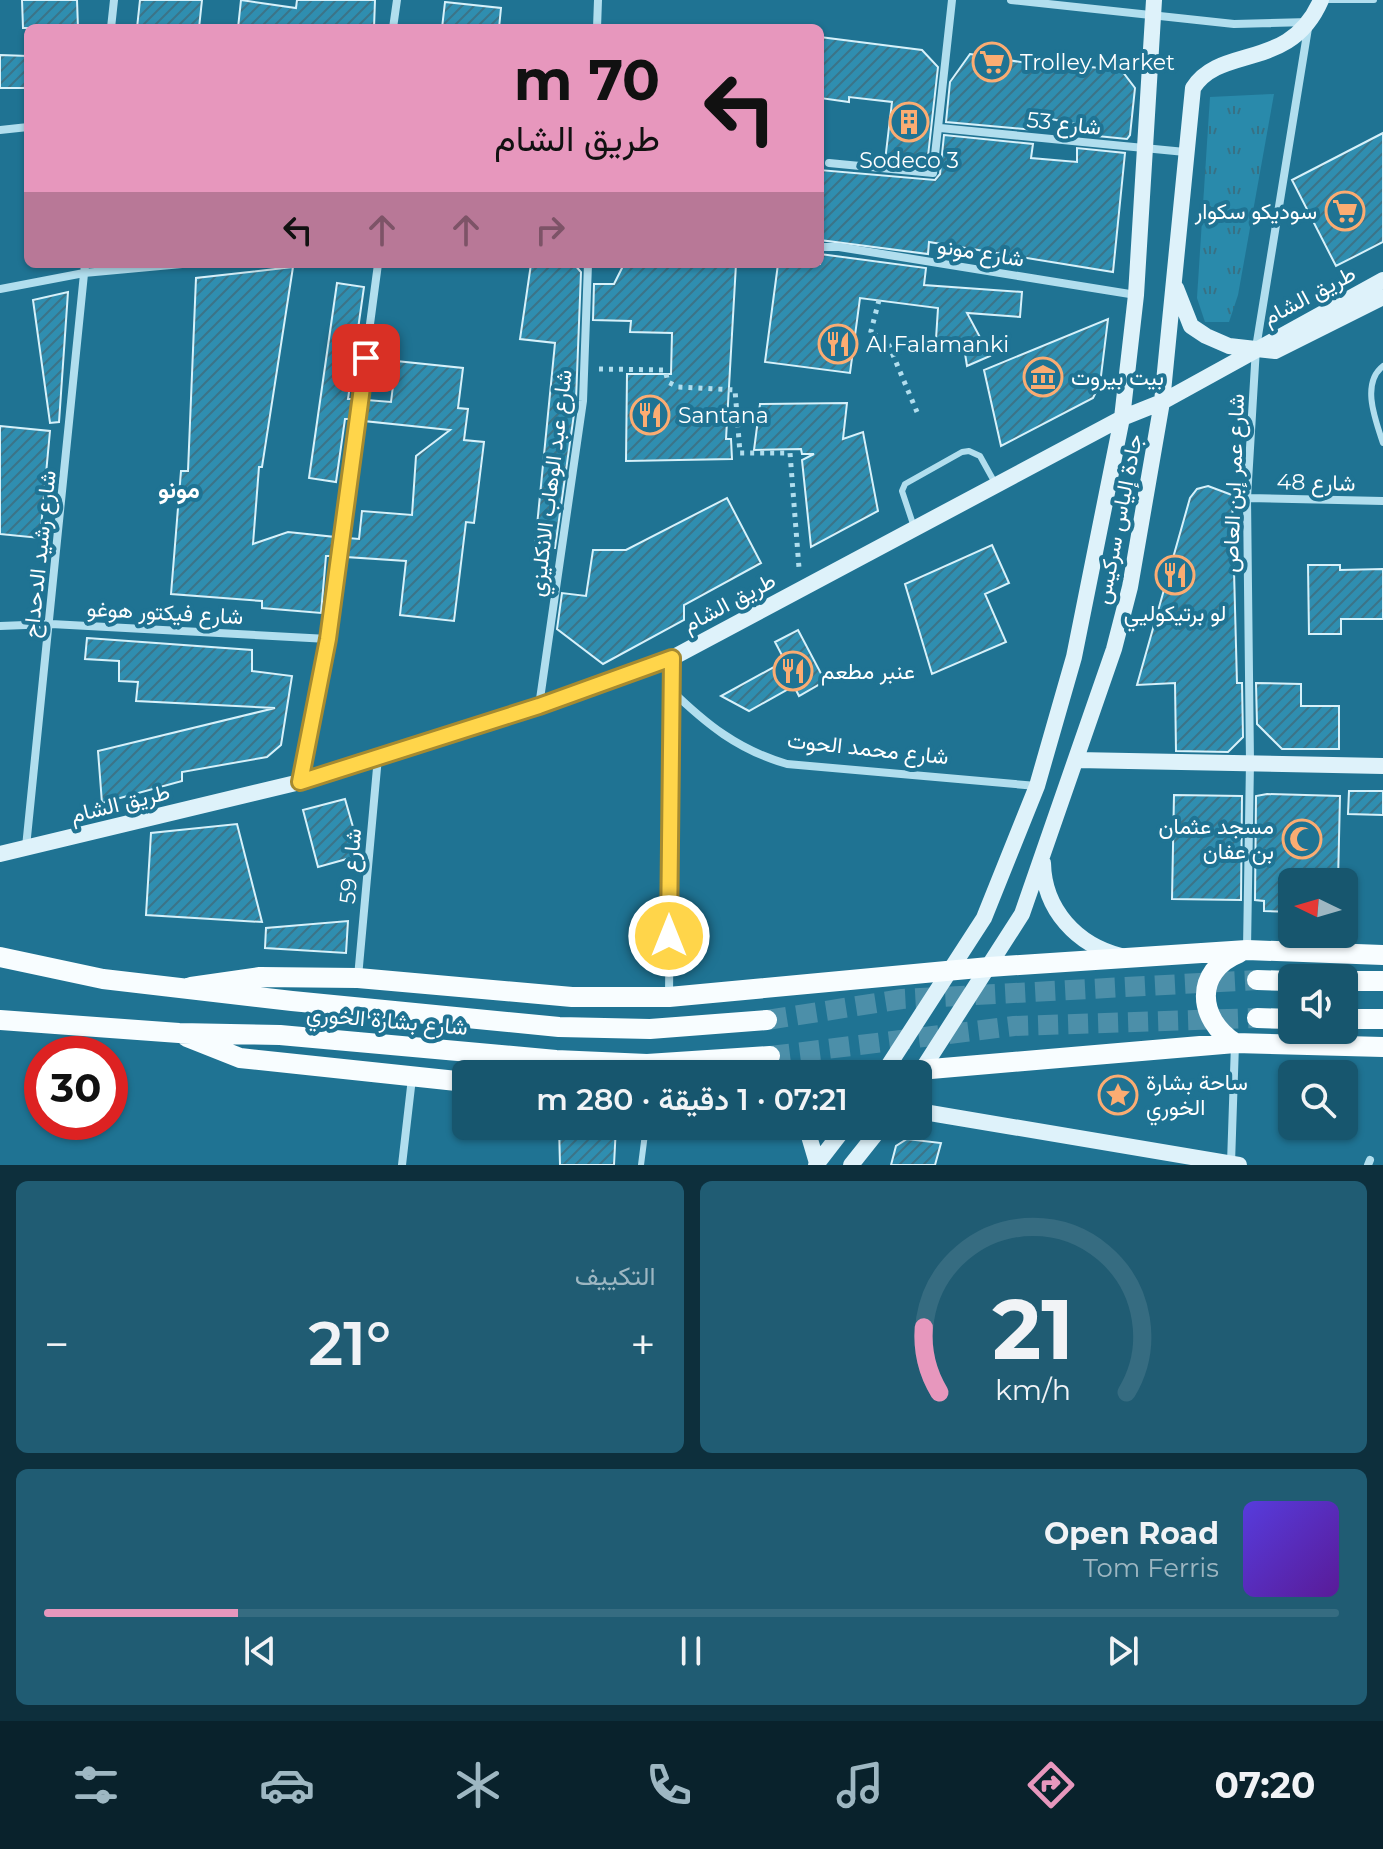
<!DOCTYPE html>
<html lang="ar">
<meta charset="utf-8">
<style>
:root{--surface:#17566e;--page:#205c73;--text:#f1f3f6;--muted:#9eb7c2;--line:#366c81;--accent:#e797bd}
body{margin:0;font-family:Montserrat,Vazirmatn,sans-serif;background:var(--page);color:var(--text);direction:rtl;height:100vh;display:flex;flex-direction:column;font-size:30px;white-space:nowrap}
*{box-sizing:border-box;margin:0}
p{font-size:26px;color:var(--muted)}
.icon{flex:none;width:44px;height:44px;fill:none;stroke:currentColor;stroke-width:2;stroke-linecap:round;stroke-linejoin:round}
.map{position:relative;height:1165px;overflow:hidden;direction:ltr}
.details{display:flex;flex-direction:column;gap:16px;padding:16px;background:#0d2f3c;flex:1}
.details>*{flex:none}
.banner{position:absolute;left:24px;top:24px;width:800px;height:244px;border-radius:12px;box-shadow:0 2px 6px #0004;direction:rtl;background:#e797bd;color:#111;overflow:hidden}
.needle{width:52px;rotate:275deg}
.buttons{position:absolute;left:1278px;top:868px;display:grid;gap:16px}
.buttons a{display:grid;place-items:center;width:80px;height:80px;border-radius:12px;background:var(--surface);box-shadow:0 2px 6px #0004;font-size:40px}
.speed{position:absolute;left:24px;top:1036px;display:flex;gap:16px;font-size:40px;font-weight:700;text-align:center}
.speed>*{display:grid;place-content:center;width:104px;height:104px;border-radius:50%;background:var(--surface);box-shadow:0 2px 6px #0004;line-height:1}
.speed .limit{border:12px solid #d22;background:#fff;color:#111}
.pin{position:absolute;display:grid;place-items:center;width:68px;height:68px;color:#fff;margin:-34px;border-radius:16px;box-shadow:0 4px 12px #0006}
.me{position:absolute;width:88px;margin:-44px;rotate:0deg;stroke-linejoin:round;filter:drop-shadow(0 0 6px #0008)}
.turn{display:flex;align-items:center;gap:28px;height:168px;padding:0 32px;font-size:36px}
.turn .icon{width:104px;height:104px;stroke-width:2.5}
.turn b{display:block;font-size:56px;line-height:68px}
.lanes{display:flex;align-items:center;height:76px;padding:0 32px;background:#0003;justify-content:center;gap:40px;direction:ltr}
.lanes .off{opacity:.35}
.big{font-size:60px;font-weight:600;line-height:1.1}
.details .widget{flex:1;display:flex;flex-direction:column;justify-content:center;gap:12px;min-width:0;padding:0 28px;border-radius:12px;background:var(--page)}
.details .dial{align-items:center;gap:0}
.dial svg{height:208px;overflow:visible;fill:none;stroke:var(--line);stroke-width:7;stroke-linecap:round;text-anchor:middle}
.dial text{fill:var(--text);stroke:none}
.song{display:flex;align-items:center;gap:24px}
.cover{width:96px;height:96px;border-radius:12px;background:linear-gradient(135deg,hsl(250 70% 55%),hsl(270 70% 35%))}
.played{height:8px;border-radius:4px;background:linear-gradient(90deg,var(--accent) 15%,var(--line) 15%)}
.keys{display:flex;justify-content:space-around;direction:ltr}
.heat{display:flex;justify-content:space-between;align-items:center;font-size:44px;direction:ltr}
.details .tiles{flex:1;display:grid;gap:16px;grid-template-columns:1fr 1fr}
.widget:last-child{grid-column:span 2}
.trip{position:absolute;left:452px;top:1060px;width:480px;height:80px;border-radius:12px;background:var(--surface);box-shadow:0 2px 6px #0004;font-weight:600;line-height:80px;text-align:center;direction:rtl}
.tab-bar{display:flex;height:128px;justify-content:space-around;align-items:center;background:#09222c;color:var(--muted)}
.tab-bar .icon{width:56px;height:56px}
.tab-bar .current{color:var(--accent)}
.tab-bar b{font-size:36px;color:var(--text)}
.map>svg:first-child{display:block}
</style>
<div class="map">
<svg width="1383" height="1165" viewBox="0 0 1383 1165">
<defs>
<pattern id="grass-tufts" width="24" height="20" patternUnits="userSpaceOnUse" patternTransform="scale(2)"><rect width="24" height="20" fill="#298aab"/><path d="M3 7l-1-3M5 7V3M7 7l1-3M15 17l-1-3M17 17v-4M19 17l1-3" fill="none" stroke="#377185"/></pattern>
<pattern id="building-hatch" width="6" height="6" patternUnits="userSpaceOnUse" patternTransform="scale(2)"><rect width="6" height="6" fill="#2f8eb0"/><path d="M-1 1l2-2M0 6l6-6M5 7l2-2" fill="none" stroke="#3b7488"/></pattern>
</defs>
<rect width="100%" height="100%" fill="#1f7393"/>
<path fill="url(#grass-tufts)" d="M1274 94 1238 295 1229 322H1205L1197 298 1210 97Z"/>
<path fill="url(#building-hatch)" stroke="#d7f1fa" stroke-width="2" d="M22 0H77L78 28H23Z
M140 0H202L199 28H137Z
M241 0 296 8 297 0H375L374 28H238Z
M445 2 501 8 499 28H442Z
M820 37 922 50 938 67 927 165 885 161 892 102 849 97V102L820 98Z
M970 54 1058 68 1060 63 1122 71 1135 88 1130 135 1127 139 1077 134 1076 124 1036 116 1034 130 946 122 950 82Z
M0 55 28 56V88H0Z
M1383 133V242L1336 266 1292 180Z
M944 135 1033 144 1031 158 1077 162V148L1125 153 1113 272 929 242 928 254 820 240V170L935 180 940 174Z
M820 254 926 268 924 285 1022 292 1020 317 967 313 990 356 967 366 963 341 936 339 938 308 860 298 850 373 765 362 778 264H820Z
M531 264H574L581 272 576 400 555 548 535 546 555 343 520 339Z
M624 264H736L726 439H731L732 459 626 461 627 374H671L672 333 630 332 631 321 593 320 594 284H614Z
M293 267 262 467H259L253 544 288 532 335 537 332 556H326L321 613 262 608V601L171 594 181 471H188L196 278Z
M337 283 364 287 348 399H353L350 419H345L336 482 309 478Z
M68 292 59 422 50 423 33 300Z
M1108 319 1100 384 1093 398 1001 446 984 370Z
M396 361 463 368 458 408 468 409 464 440 484 442 474 523 466 522 454 621 400 615 406 561 346 557 348 538 359 539 362 511 412 515 416 456 450 430 364 421 367 400 391 402Z
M847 403 843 439 863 432 878 511 811 547 802 460 814 454H802L801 449 754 450 760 404Z
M0 426 50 431 40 538 0 534Z
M1208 486 1232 495 1237 683H1242L1243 737 1228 752 1176 751 1175 683 1137 685 1190 498 1197 489Z
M727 498 761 563 684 605V620L603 664 557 629 562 593 586 596 593 550H626Z
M992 545 1009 583 985 594 1006 642 932 674 905 584Z
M1308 565H1340V570L1383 569V619H1341V634H1309Z
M798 630 825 681 799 696 794 686 749 711 721 696 785 661 775 642Z
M87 638 252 650V671L292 676 281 745 267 757 182 772V781L102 803 98 751 275 708 136 701 138 682 119 681V661L85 659Z
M1256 683 1301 684V706H1339V749H1282L1257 724Z
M1349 791H1383V815L1348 814Z
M1267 794 1340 796 1338 882H1292V912L1264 911V901L1255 900 1256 796Z
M1174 795 1242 796 1241 900 1172 899Z
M345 799 361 855 318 867 303 810Z
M237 824 262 922 146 915 151 833Z
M348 921 346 953 265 948 266 928Z
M559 1126H616L614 1165H560Z
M907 1139 941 1143 935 1165H891L896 1146Z"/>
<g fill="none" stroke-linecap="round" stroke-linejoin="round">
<path stroke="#4c8fa9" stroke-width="20" stroke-dasharray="20 10" stroke-linecap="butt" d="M767 1020 902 999 1257 980
M770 1056 1014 1026 1257 1018"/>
<path stroke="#b1deee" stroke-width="5" stroke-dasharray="4 6" stroke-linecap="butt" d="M879 300 870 335 885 336 917 412
M599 369 665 370 668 382 678 387 735 390 740 453H790L799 568"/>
<path stroke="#b1deee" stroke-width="6" d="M1321 0H1374
M1383 366C1361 383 1375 419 1383 443
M914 527 902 491 905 484 962 452 969 451 980 456 995 483
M641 1165 646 1126"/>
<path stroke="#b1deee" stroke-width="8" d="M1011 0 1234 24 1309 22 1256 348 1247 498 1250 762 1247 949
M111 28 114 0
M393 28 397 0
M597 28 598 0
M940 128 1185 152
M0 130 28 127
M829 163 933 173 952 0
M820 247H839L1136 295
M0 289 84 273 182 264
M1247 498 1383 501
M0 626 51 624 328 639
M670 689C706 724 738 750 787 764L1037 786
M539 706 583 401 588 264
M300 782 328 639 378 264
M26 847 85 264
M358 977 378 757
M669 997 672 658
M1231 1163 1235 1044
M402 1165 412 1078
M1368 1165 1370 1160"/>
<path stroke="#def2fa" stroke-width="16" d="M1176 288 1191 326 1206 336 1229 346 1275 351 1383 297
M1077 760 1383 766
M0 854 300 782 539 706 672 658 1122 418 1162 402 1383 280
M1043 863C1044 910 1077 945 1121 956
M883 1074 984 918 1037 786 1074 657 1122 418 1136 295 1154 0
M918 1076 1022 914 1114 649 1130 587 1162 402 1193 88C1221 44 1290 72 1321 0
M918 1111 1239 1165
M806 1126 817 1163
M816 1165 846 1126
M851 1165 882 1126"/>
<path stroke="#f8fdff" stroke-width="20" d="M0 957 103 979 292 1001 559 1027 650 1029 767 1020
M1257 980 1292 981
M1344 981H1383
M191 987 260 977 358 978 572 997H669L989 967 1247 950 1383 955
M1257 1018 1292 1019
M1344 1019H1383
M0 1020 179 1033 280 1035 556 1060 647 1064 770 1056
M187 1037 240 1058 466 1082
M1235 1043C1197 1019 1194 971 1239 953
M873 1074 1235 1043 1383 1047"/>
</g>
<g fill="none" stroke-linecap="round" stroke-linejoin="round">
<g stroke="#a68a30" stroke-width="20">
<path id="route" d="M366 358 328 639 300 782 539 706 672 658 669 936"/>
</g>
<use href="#route" stroke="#ffd54a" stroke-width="14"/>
</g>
<defs>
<g id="supermarket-ring" transform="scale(2)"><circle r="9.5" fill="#1f7393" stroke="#fbac72" stroke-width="1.5"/><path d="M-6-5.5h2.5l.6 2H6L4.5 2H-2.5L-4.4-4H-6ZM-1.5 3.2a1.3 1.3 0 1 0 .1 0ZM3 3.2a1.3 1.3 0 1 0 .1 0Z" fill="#fbac72"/></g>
<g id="building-ring" transform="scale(2)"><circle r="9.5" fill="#1f7393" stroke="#fbac72" stroke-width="1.5"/><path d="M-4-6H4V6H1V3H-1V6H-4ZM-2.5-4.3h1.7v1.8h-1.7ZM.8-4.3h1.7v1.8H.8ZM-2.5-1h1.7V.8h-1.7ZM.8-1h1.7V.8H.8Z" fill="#fbac72"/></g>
<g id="restaurant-ring" transform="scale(2)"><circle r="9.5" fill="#1f7393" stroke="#fbac72" stroke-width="1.5"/><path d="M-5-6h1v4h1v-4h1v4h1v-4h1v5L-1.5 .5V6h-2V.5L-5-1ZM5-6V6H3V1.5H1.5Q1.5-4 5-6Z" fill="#fbac72"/></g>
<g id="museum-ring" transform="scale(2)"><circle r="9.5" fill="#1f7393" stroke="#fbac72" stroke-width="1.5"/><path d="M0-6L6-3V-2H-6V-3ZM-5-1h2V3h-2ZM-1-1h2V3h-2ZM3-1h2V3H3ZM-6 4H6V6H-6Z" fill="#fbac72"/></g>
<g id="mosque-ring" transform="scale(2)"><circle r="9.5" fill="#1f7393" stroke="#fbac72" stroke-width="1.5"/><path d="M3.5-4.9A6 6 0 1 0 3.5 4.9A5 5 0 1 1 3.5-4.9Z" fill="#fbac72"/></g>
<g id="sight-ring" transform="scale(2)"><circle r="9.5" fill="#1f7393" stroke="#fbac72" stroke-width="1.5"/><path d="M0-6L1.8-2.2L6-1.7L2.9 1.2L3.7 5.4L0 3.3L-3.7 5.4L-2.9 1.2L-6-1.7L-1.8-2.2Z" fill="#fbac72"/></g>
</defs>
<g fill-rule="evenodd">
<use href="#supermarket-ring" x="992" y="62"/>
<use href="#building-ring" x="909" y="122"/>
<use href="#supermarket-ring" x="1345" y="211"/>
<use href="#restaurant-ring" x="838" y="344"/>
<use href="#museum-ring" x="1043" y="377"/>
<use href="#restaurant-ring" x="650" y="415"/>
<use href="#restaurant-ring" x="1175" y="575"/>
<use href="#restaurant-ring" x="793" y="671"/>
<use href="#mosque-ring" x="1302" y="839"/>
<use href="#sight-ring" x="1118" y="1095"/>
</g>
<g text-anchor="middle" stroke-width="8" stroke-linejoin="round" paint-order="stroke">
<g font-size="22" fill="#fff" stroke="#1f7393" text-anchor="start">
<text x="1020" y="70">Trolley Market</text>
<text x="909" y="168" text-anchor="middle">Sodeco 3</text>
<text x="1317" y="219" text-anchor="end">سوديكو سكوار</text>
<text x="866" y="352">Al Falamanki</text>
<text x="1071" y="385">بيت بيروت</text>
<text x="678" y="423">Santana</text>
<text x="1175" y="621" text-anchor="middle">لو برتيكوليي</text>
<text x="821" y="679">عنبر مطعم</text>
<text x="1274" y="834" text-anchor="end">مسجد عثمان<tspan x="1274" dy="25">بن عفان</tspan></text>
<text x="1146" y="1090">ساحة بشارة<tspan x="1146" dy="25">الخوري</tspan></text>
</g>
<g font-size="22" fill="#fff" stroke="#1f7393">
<text transform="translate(1064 123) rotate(6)" y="8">شارع 53</text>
<text transform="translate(981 252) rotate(9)" y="8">شارع مونو</text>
<text transform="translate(1309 295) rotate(-28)" y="8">طريق الشام</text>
<text transform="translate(1316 482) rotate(1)" y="8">شارع 48</text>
<text transform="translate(550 483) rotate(-83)" y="8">شارع عبد الوهاب الانكليزي</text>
<text transform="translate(1233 483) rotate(-88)" y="8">شارع عمر إبن العاص</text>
<text transform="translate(1118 519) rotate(-79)" y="8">جادة إلياس سركيس</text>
<text transform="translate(39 554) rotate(-84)" y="8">شارع رشيد الدحداح</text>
<text transform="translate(729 602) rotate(-28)" y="8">طريق الشام</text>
<text transform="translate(165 612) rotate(3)" y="8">شارع فيكتور هوغو</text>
<text transform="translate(868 748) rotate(6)" y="8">شارع محمد الحوت</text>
<text transform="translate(120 803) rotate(-14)" y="8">طريق الشام</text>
<text transform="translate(350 866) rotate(-85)" y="8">شارع 59</text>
<text transform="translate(387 1020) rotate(5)" y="8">شارع بشارة الخوري</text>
</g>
<g font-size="24" font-weight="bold" fill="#fff" stroke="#1f7393">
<text x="179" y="498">مونو</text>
</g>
</g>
</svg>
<div class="buttons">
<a><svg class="needle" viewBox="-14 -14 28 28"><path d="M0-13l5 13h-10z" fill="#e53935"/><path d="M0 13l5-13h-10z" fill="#9eb7c2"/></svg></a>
<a><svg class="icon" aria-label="sound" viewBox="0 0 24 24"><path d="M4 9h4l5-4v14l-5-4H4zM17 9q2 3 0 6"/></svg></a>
<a><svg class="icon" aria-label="search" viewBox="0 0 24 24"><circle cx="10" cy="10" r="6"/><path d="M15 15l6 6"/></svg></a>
</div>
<div class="speed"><div class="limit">30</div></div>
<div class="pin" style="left:366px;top:358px;background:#d93025"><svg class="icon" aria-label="arrive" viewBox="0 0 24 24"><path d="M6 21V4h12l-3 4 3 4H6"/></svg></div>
<svg class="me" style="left:669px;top:936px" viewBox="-20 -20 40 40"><circle r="17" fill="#ffd54a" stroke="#fff" stroke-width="3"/><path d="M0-11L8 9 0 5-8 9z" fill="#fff"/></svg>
<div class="trip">07:21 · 1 دقيقة · 280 m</div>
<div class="banner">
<div class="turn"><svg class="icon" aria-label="left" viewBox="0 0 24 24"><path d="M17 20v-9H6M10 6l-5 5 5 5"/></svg><div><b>70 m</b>طريق الشام</div></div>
<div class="lanes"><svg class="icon" aria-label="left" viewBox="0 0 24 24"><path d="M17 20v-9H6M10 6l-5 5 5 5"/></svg><svg class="icon off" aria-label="ahead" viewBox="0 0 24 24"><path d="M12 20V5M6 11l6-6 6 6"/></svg><svg class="icon off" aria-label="ahead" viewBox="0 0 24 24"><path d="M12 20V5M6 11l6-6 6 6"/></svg><svg class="icon off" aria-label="right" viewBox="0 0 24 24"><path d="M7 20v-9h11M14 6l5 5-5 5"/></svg></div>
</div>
</div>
<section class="details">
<div class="tiles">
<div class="widget dial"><svg viewBox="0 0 100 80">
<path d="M14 69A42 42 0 1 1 86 69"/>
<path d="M14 69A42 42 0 0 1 8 44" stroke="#e797bd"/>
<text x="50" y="56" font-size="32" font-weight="700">21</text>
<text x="50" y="72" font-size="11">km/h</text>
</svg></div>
<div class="widget"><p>التكييف</p>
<div class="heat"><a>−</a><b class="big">21°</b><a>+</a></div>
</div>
<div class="widget">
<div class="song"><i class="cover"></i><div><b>Open Road</b><p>Tom Ferris</p></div></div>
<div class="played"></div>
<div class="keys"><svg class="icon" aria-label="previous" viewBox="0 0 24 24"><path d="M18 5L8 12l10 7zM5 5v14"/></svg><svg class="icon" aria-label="pause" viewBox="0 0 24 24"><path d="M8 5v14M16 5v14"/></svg><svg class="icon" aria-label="next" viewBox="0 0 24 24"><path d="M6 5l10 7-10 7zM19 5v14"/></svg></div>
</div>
</div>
</section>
<nav class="tab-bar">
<b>07:20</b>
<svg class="icon current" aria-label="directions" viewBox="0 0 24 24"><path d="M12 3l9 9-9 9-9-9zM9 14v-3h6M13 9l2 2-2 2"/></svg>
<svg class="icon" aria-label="music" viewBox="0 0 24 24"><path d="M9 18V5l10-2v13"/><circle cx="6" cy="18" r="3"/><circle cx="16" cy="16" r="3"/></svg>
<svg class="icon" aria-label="phone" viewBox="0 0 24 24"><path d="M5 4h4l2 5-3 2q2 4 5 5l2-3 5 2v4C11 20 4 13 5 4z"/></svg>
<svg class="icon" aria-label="climate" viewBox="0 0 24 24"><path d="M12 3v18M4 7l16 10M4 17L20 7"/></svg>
<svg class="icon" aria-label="car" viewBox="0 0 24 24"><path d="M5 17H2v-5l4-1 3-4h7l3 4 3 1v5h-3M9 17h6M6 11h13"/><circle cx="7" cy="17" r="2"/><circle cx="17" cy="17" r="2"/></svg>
<svg class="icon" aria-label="filters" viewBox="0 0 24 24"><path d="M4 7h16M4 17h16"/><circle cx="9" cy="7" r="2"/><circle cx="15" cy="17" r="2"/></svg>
</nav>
